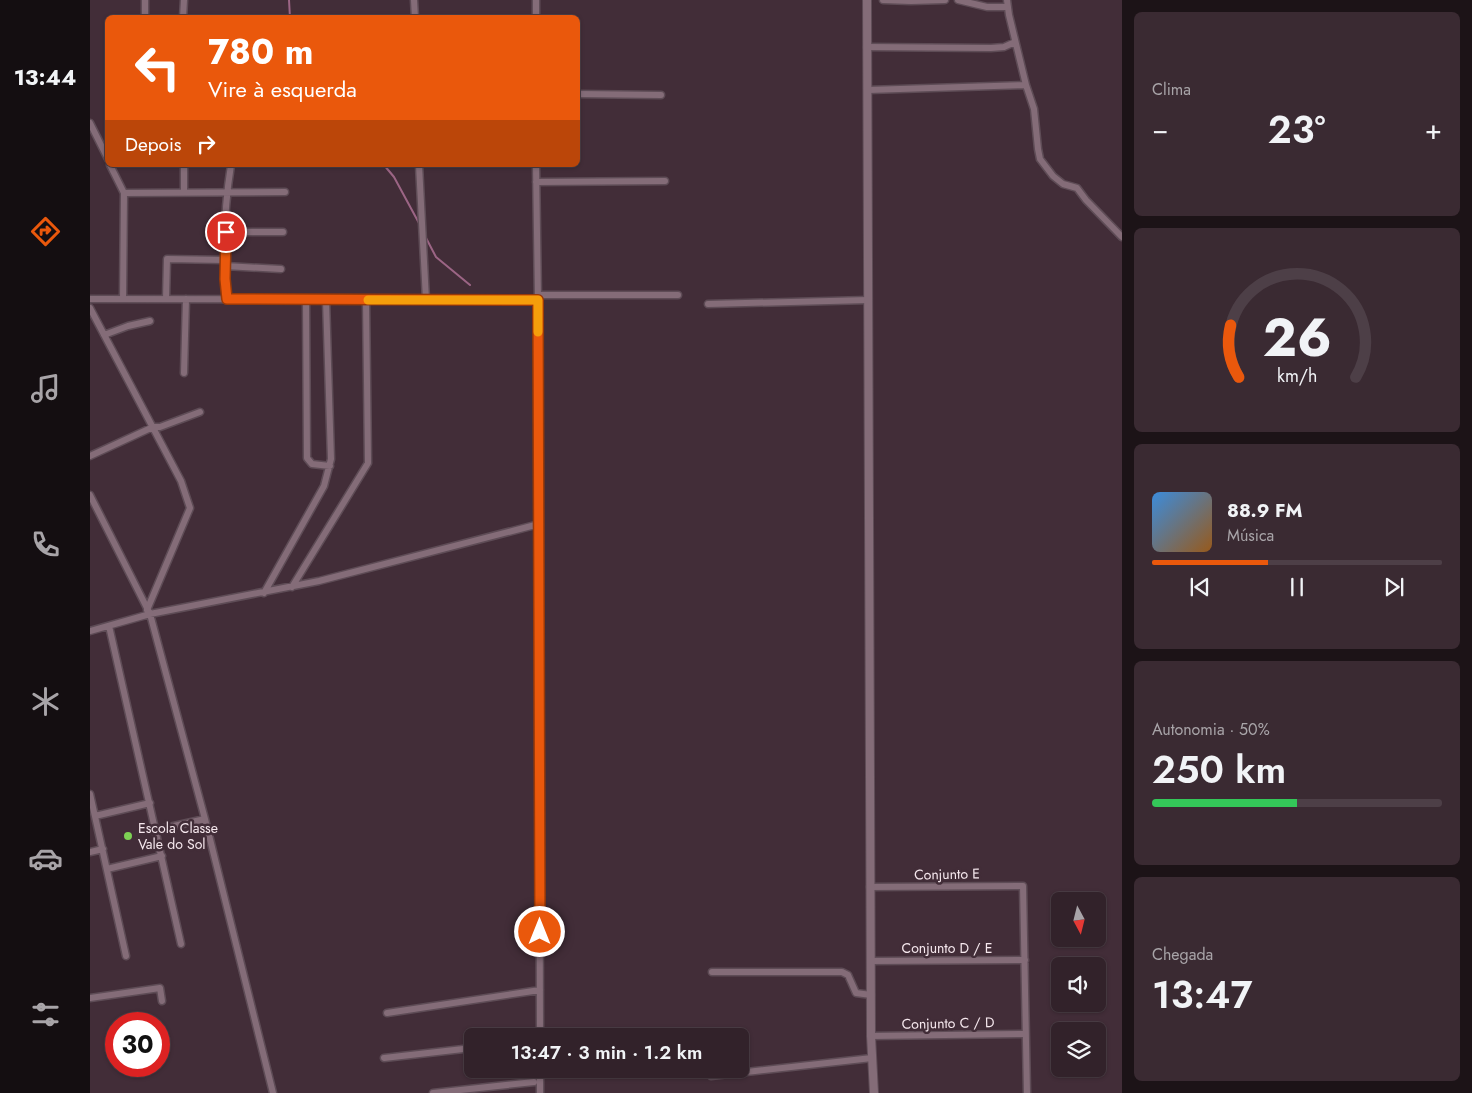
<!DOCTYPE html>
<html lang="pt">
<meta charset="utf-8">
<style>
:root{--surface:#32222a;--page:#3a2a32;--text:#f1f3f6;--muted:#a8a4a8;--line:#4d3f47;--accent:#ea580c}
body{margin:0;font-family:Jost,sans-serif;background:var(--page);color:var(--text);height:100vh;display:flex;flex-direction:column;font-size:19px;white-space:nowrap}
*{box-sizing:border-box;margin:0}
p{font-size:16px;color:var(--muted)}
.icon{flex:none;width:28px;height:28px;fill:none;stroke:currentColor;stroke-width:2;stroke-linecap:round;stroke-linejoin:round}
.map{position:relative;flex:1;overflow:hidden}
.side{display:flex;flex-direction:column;gap:12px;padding:12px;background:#1c1317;width:350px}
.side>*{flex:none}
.guide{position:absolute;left:15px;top:15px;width:475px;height:152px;border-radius:8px;box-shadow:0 1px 4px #0004,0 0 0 1px var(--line);background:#ea580c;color:#fff;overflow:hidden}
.needle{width:32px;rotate:173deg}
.fabs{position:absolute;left:961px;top:892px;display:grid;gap:10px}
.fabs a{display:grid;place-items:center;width:55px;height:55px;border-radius:8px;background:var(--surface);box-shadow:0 1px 4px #0004,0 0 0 1px var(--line);font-size:25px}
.speed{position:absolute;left:15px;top:1012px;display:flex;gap:10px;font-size:25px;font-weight:700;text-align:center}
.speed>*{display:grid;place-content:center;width:65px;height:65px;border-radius:50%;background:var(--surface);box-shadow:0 1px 4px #0004,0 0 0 1px var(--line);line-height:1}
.speed .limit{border:8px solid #d22;background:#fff;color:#111}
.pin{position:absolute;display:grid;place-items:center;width:42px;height:42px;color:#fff;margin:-21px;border:2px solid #fff;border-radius:50%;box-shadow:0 1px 5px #0007}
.me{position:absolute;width:55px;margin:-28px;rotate:0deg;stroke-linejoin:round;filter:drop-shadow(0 0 4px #0008)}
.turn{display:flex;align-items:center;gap:18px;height:105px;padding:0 20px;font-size:22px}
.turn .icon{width:65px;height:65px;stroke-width:2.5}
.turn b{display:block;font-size:35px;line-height:42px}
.then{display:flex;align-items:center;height:48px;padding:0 20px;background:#0003;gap:10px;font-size:19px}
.big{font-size:38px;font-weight:600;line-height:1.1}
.side .card{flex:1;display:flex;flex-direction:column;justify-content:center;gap:8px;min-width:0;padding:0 18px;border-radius:8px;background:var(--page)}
.side .dial{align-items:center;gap:0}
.dial svg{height:130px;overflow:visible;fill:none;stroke:var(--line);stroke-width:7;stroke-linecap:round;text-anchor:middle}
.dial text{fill:var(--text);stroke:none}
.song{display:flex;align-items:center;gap:15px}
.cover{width:60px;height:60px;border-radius:8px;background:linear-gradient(135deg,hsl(210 70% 55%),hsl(30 70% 35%))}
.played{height:5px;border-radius:2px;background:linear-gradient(90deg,var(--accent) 40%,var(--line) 40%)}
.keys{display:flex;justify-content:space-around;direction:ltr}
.heat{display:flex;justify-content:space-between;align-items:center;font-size:28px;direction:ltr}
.charge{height:8px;border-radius:4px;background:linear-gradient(90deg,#34c759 50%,var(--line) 0)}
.trip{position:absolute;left:374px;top:1028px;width:285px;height:50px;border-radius:8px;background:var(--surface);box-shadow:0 1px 4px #0004,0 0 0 1px var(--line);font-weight:600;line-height:50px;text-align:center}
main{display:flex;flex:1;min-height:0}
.tabs{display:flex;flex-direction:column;width:90px;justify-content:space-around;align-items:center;background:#140e11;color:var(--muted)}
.tabs .icon{width:35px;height:35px}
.tabs .on{color:var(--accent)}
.tabs b{font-size:22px;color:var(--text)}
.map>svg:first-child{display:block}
</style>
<main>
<nav class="tabs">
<b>13:44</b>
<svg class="icon on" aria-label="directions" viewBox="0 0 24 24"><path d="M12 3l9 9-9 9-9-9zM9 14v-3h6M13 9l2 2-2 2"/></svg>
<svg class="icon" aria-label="music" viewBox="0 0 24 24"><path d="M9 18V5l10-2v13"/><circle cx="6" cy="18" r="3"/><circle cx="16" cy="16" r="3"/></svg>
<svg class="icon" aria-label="phone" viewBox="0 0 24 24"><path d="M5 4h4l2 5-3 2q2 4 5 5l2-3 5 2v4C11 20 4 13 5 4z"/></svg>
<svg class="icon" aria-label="climate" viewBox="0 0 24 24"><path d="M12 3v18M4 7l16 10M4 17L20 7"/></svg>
<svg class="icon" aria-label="car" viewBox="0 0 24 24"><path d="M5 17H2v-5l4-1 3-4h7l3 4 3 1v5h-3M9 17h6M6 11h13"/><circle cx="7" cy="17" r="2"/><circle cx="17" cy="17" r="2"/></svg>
<svg class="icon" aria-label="filters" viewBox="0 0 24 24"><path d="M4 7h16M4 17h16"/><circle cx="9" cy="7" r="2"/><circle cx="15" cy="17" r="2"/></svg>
</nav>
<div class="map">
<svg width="1032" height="1093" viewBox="0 0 1032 1093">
<rect width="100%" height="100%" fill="#422d38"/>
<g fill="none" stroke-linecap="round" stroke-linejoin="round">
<path stroke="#9c6585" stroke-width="2" d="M199 0 200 18
M294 165 304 177 330 225
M335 236 346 257 380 285"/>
<g stroke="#5e4c56" stroke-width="9">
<path id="minor" d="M324 0 325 18
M793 0 821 1 855 0
M868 0 897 7H918
M917 0 919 15 936 85 944 109 948 149 950 159 963 176 973 184 987 188 996 200 1032 237
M55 18V0
M93 18 94 0
M446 18V0
M777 47 901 48 914 47 925 42
M778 90 936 85
M488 94 571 95
M0 123 18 159
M20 165 34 193 33 299
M94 165V192
M329 165 336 300
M446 165 448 300 450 1036
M446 182 575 181
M34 193 195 192
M136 232H193
M135 266 191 269
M448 295H588
M0 299 448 300
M76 299 77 259 135 260
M137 299C133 255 134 208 141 165
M216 300 217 458 222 464 240 466
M618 304 778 300
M0 308 91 481 100 508 57 610
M14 335 38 326 60 321
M94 373 96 299
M0 456 63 427H70L110 412
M0 495 60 614 115 819 183 1093
M202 587 278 463 276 300
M174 593 234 486 241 459 236 300
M19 626 91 944
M0 631 60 614 229 581 449 524
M0 794 36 956
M5 816 60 803
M66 830 115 819
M0 852 13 849
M17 869 72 856
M780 887 933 886 937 1093
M781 961 935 960
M622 972H752L758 975 766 993 781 995
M0 998 70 988 72 1001
M297 1013 450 990
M781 1036 935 1034
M294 1058 382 1048
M450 1069V1093
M621 1076 782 1058
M343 1093 444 1082"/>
</g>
<g stroke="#5e4c56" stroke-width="10">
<path id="tertiary" d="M777 0 781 1036 784 1093"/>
</g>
<use href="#minor" stroke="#846c78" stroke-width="6"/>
<use href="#tertiary" stroke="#846c78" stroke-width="8"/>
</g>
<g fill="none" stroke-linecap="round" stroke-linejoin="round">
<g stroke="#983908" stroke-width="12">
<path id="route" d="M136 232 135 279 137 299 448 300 450 932"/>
</g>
<use href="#route" stroke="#ea580c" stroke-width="9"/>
<path stroke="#f59e0b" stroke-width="9" d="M278 300H448V332"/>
</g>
<circle fill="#7dd154" stroke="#422d38" stroke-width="2" cx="38" cy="836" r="5"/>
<g text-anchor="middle" stroke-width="5" stroke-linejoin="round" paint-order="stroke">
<g font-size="14" fill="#f6e8ee" stroke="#422d38" text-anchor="start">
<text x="48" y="833">Escola Classe<tspan x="48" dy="16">Vale do Sol</tspan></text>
</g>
<g font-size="14" fill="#f6e8ee" stroke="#422d38">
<text transform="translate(857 874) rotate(-1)" y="5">Conjunto E</text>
<text x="857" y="953">Conjunto D / E</text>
<text transform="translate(858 1023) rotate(-1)" y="5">Conjunto C / D</text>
</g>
</g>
</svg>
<div class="fabs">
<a><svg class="needle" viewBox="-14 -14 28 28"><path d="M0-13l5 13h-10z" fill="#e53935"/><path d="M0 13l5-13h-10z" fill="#a8a4a8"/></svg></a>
<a><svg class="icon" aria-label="sound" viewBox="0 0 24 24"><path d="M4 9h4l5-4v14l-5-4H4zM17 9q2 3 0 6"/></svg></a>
<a><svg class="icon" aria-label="layers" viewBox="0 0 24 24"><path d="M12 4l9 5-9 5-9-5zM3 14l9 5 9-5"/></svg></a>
</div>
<div class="speed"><div class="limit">30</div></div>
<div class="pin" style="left:136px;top:232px;background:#d93025"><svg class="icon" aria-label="arrive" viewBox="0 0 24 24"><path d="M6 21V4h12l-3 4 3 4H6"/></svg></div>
<svg class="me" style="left:450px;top:932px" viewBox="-20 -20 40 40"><circle r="17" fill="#ea580c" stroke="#fff" stroke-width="3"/><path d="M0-11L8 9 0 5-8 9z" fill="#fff"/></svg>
<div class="trip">13:47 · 3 min · 1.2 km</div>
<div class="guide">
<div class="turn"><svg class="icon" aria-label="left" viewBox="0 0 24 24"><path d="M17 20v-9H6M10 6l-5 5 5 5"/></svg><div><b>780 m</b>Vire à esquerda</div></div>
<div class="then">Depois<svg class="icon" aria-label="right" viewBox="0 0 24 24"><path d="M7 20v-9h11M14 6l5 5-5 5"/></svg></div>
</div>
</div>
<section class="side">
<div class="card"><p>Clima</p>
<div class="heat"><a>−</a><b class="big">23°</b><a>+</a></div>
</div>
<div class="card dial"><svg viewBox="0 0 100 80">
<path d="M14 69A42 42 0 1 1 86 69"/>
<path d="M14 69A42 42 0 0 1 9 37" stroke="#ea580c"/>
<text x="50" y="56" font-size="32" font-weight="700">26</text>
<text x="50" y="72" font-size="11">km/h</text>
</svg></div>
<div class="card">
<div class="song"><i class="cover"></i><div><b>88.9 FM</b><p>Música</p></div></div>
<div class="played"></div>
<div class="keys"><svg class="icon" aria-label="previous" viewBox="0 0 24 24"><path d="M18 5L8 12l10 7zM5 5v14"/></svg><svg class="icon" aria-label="pause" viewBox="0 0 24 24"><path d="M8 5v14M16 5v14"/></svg><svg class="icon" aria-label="next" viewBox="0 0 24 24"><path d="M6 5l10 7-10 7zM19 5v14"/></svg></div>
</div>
<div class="card"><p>Autonomia · 50%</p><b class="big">250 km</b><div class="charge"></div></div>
<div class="card"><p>Chegada</p><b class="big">13:47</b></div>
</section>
</main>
